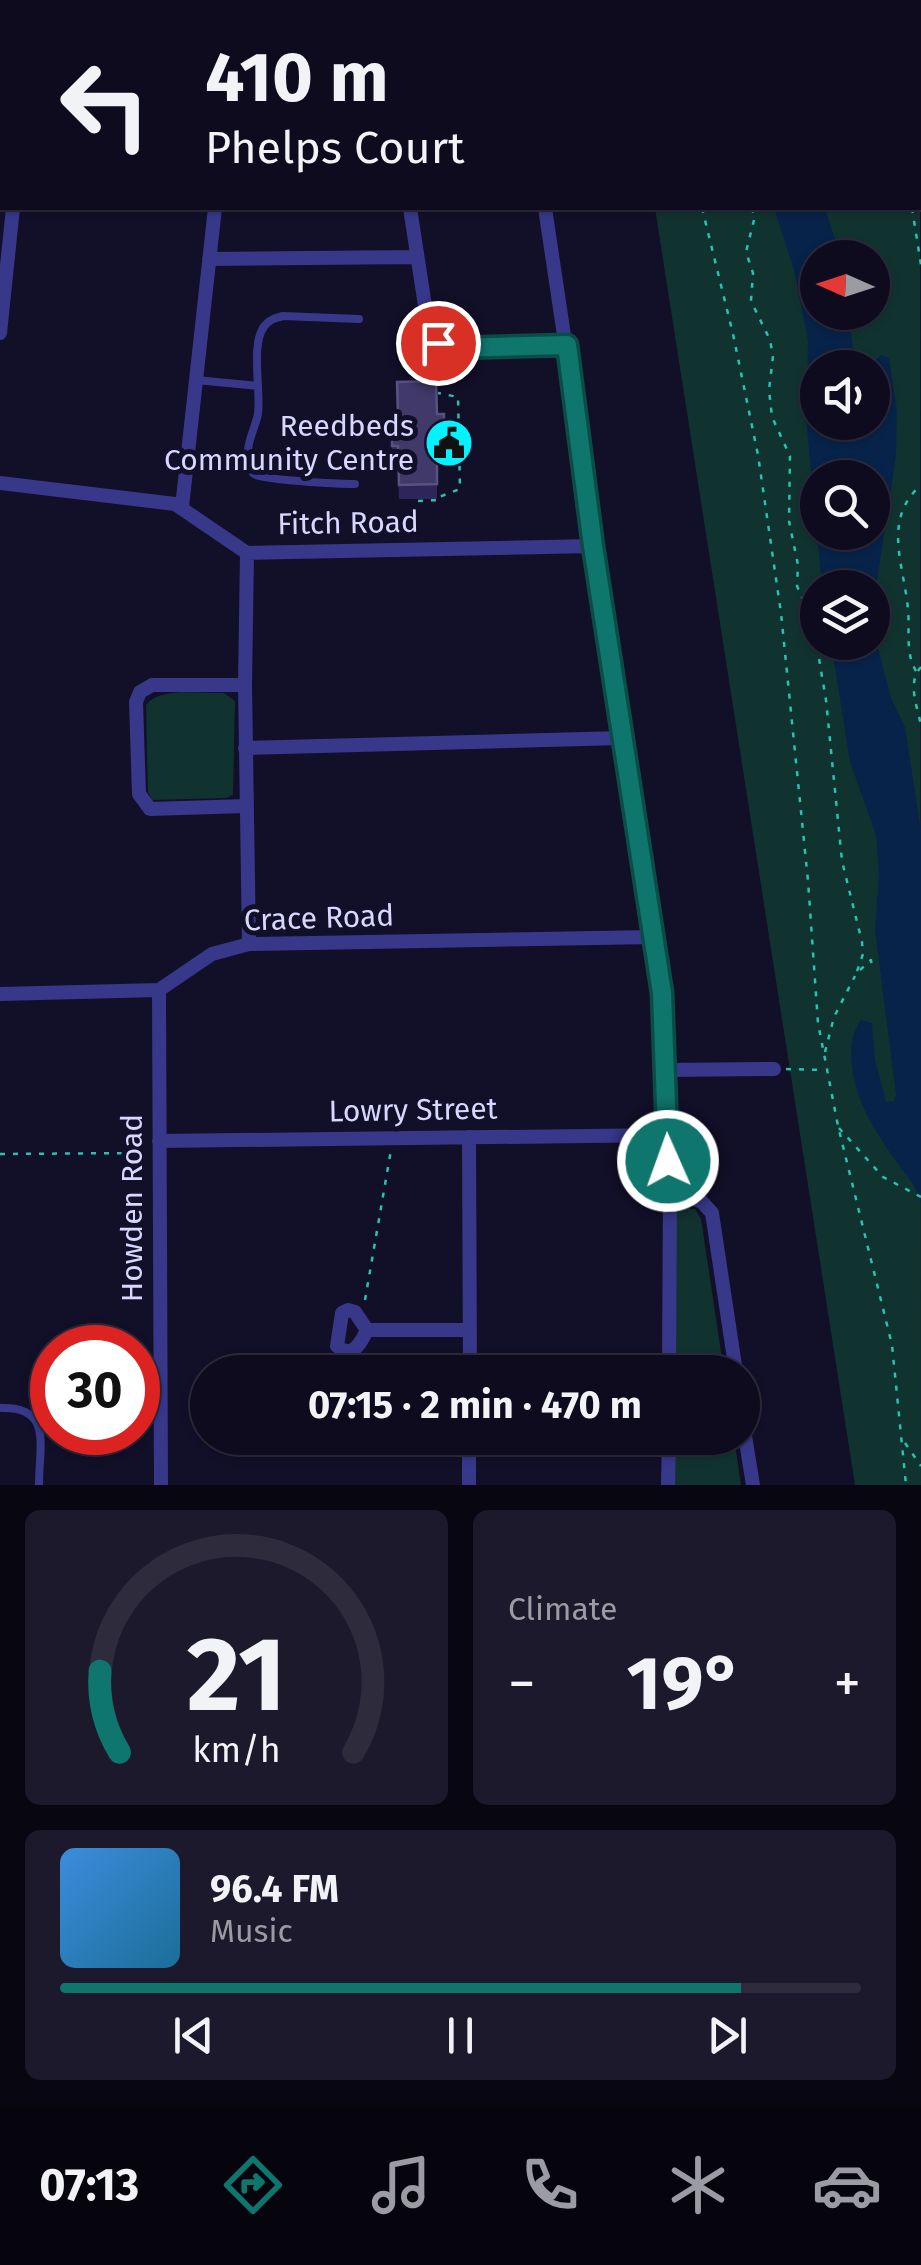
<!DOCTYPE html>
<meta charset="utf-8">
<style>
:root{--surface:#0e0b1f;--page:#1c192c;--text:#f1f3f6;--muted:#9b9ba4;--line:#2e2b3d;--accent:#0f766e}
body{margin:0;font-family:"Fira Sans",sans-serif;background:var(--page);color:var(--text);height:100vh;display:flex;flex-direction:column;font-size:38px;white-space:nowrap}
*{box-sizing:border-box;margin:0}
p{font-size:32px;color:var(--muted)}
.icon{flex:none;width:55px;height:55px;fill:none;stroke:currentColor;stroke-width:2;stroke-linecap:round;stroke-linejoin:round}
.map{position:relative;height:1485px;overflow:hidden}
.panel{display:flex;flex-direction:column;gap:25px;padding:25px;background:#080611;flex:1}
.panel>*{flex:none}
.guide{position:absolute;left:0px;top:0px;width:922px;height:210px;box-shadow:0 2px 8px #0004,0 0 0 2px var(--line);background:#0e0b1f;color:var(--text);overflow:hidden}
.needle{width:65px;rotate:273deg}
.controls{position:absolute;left:800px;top:240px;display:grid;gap:20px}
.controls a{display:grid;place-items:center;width:90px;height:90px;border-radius:50%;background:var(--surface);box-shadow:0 2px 8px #0004,0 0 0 2px var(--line);font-size:50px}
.speed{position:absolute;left:30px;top:1325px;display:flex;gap:20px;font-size:50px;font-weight:700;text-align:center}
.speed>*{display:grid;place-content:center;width:130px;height:130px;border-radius:50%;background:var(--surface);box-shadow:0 2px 8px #0004,0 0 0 2px var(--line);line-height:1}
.speed .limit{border:15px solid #d22;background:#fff;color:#111}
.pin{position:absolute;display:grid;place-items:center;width:85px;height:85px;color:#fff;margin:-42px;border:5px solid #fff;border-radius:50%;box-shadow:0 2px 10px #0007}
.me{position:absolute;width:110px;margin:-55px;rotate:358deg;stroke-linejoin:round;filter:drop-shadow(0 0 8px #0008)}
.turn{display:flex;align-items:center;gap:35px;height:210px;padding:0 40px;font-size:45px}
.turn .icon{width:130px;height:130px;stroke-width:2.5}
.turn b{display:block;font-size:70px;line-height:85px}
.big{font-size:75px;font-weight:700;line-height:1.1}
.panel .widget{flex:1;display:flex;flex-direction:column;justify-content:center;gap:15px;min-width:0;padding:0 35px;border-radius:15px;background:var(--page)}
.panel .dial{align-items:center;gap:0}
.dial svg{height:260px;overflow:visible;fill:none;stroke:var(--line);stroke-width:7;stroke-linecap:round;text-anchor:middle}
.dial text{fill:var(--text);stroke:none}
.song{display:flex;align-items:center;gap:30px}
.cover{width:120px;height:120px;border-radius:15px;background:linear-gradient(135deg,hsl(210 70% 55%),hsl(200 70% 35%))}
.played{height:10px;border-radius:5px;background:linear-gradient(90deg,var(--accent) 85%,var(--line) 85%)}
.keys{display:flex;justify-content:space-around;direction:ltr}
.heat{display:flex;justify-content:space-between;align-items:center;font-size:55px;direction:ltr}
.panel .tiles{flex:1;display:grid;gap:25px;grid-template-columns:1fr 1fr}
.widget:last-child{grid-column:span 2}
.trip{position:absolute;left:190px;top:1355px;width:570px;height:100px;border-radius:50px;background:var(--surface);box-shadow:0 2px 8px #0004,0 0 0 2px var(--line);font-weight:700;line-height:100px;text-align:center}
.tab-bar{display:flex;height:160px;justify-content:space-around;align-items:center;background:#06040c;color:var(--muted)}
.tab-bar .icon{width:70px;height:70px}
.tab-bar .selected{color:var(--accent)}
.tab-bar b{font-size:45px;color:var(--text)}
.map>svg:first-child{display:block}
</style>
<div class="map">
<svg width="921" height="1485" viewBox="0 0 921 1485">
<rect width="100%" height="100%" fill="#120f29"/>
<path fill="#113330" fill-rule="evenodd" d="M611 0H919L920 2H612Z
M920 6 921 1485H855L655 208H920ZM818 258H872V312H818ZM818 368H872V422H818ZM818 478H872V532H818ZM818 588H872V642H818Z
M224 693 235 701 233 795 226 798 152 800 148 792 146 705C160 686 202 694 224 693Z
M677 1208 695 1209 701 1219 724 1372H672V1211Z
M673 1438H734L741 1485H674Z"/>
<path fill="#072349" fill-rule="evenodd" d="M774 208H825L841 257 818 258V312L848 313 856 367 818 368V422L864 423 876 428 883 419 872 363 881 355 889 358 897 411 896 456 876 587V640L891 698 905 727 921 831V1204C917 1186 909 1179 898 1164 877 1134 855 1102 852 1065 850 1048 851 1034 861 1020L872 1023 875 1059 886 1102 894 1101 896 1095 875 930 879 874 876 835 850 762 831 643 872 642V588L822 587 806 419 808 341 794 270ZM818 478H872V532H818Z"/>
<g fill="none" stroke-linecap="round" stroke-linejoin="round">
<path stroke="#29c1b0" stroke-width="2.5" stroke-dasharray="5 8" stroke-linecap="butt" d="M658 0 659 2
M698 0 699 2
M882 0V2
M0 135V140
M702 208 733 334 758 455 781 613 808 881 818 1023 838 1126 892 1345 906 1485
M751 208 755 216 746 252 753 273 751 301 770 340 773 356 769 390 772 417 790 456 789 521 798 565 797 586 813 623 826 700 842 861 862 942 863 954 856 974
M912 208 921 265
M406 533V519L417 512V501L439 500V497L460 489 458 397 438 393
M921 667C907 682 917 706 921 725
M916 671C905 653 910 630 908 610 905 568 881 520 921 485
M860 970 871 960 872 968
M825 1052 834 1017 855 976
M786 1069 823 1070
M839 1128 883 1177 921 1197
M0 1154 143 1153
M365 1300 391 1150
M905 1443 921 1466"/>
<path stroke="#37388a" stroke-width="8" d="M0 107H2
M196 380 258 386
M355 484C340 484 261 480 254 474 246 468 247 453 249 444 251 434 256 424 258 414 261 391 251 347 263 328 268 320 275 318 283 316L359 319
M0 1408C53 1406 39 1445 39 1485"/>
<path stroke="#37388a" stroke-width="14" d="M503 0 505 2
M35 2V0
M239 2V0
M410 208 429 332 438 343 455 348 567 345
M545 208 662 993 670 1188 669 1372
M209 259 417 257
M0 333 13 208
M0 483 175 504 247 553 593 546
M182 507 215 208
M247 553 245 685 249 944
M245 685H152L140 692 136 702 139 794 150 809 246 806
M245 748 622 738
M159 990 161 1485
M0 994 159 990 212 954 249 944 653 937
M665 1070 774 1069
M469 1137 470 1372
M159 1141 667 1135
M670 1188 702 1202 712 1213 736 1372
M367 1330C361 1343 352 1360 337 1346L342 1313 348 1310 355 1312 367 1330H470
M742 1417 753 1485
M469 1485V1438
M668 1485 669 1438"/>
</g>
<path fill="#2e2658" d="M437 414 444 446V460H437V499H399L398 461H392V415Z"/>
<path fill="#40396a" stroke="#585281" stroke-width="2.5" d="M436 381 437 414H444V446H437V484L399 485 398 446H392V415H398L397 382Z"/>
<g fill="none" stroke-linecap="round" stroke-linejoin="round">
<g stroke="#0a4d48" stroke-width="25">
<path id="route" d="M438 343 456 348 567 345 593 546 662 993 668 1161"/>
</g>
<use href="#route" stroke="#0f766e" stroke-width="18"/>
</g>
<defs>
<g id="civic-disc" transform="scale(2.5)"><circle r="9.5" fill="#02f3ff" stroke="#120f29"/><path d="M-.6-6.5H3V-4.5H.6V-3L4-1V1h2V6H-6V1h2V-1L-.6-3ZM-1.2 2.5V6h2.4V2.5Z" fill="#111"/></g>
</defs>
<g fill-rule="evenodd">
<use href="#civic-disc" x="449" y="443"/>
</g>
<g text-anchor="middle" stroke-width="10" stroke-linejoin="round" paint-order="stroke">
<g font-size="30" fill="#d9d6ff" stroke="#120f29" text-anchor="end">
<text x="414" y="436">Reedbeds<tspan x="414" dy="34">Community Centre</tspan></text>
</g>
<g font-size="30" fill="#d9d6ff" stroke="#120f29">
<text transform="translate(348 523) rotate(-1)" y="10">Fitch Road</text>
<text transform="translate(319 918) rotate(-2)" y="10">Crace Road</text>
<text transform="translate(413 1110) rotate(-1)" y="10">Lowry Street</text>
<text transform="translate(132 1208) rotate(-90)" y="10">Howden Road</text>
</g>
</g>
</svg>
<div class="controls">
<a><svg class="needle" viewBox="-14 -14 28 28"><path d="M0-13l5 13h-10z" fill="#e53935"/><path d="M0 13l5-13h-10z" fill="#9b9ba4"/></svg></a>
<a><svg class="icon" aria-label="sound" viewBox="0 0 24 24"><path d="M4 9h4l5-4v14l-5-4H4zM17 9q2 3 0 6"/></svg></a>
<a><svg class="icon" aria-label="search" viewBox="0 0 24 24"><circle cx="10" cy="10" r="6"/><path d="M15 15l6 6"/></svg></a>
<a><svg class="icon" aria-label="layers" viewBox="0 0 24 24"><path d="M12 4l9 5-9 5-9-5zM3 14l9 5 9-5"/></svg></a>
</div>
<div class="speed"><div class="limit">30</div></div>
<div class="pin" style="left:438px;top:343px;background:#d93025"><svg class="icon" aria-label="arrive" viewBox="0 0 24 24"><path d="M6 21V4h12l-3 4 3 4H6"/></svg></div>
<svg class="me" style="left:668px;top:1161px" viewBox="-20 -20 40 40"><circle r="17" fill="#0f766e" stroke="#fff" stroke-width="3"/><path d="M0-11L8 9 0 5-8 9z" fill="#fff"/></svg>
<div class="trip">07:15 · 2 min · 470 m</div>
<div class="guide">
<div class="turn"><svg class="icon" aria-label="left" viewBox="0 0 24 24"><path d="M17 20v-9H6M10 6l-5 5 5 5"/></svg><div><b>410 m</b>Phelps Court</div></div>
</div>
</div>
<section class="panel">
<div class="tiles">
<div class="widget dial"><svg viewBox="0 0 100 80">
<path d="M14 69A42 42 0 1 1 86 69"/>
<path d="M14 69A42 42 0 0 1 8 44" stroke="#0f766e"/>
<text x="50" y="56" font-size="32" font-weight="700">21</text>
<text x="50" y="72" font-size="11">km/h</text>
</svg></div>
<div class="widget"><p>Climate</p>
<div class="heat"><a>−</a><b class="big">19°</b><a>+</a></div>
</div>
<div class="widget">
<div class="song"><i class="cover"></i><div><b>96.4 FM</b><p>Music</p></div></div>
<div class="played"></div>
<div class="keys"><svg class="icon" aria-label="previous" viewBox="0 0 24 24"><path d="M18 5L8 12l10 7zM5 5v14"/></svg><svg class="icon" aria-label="pause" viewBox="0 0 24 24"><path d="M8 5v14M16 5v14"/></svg><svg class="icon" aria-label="next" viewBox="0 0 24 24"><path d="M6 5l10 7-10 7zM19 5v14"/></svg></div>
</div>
</div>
</section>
<nav class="tab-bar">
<b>07:13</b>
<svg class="icon selected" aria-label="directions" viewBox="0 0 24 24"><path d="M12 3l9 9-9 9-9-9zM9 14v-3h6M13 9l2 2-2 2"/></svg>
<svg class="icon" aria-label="music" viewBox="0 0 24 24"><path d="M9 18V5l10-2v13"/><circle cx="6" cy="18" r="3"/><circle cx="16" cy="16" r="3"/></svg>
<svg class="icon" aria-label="phone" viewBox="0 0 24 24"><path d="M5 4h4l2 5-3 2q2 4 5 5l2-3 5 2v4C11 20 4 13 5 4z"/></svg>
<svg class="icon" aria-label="climate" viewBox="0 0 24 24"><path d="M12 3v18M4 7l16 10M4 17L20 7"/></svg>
<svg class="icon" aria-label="car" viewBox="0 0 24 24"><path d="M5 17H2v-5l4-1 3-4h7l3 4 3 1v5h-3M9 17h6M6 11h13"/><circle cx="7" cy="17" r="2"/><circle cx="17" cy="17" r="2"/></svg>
</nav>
